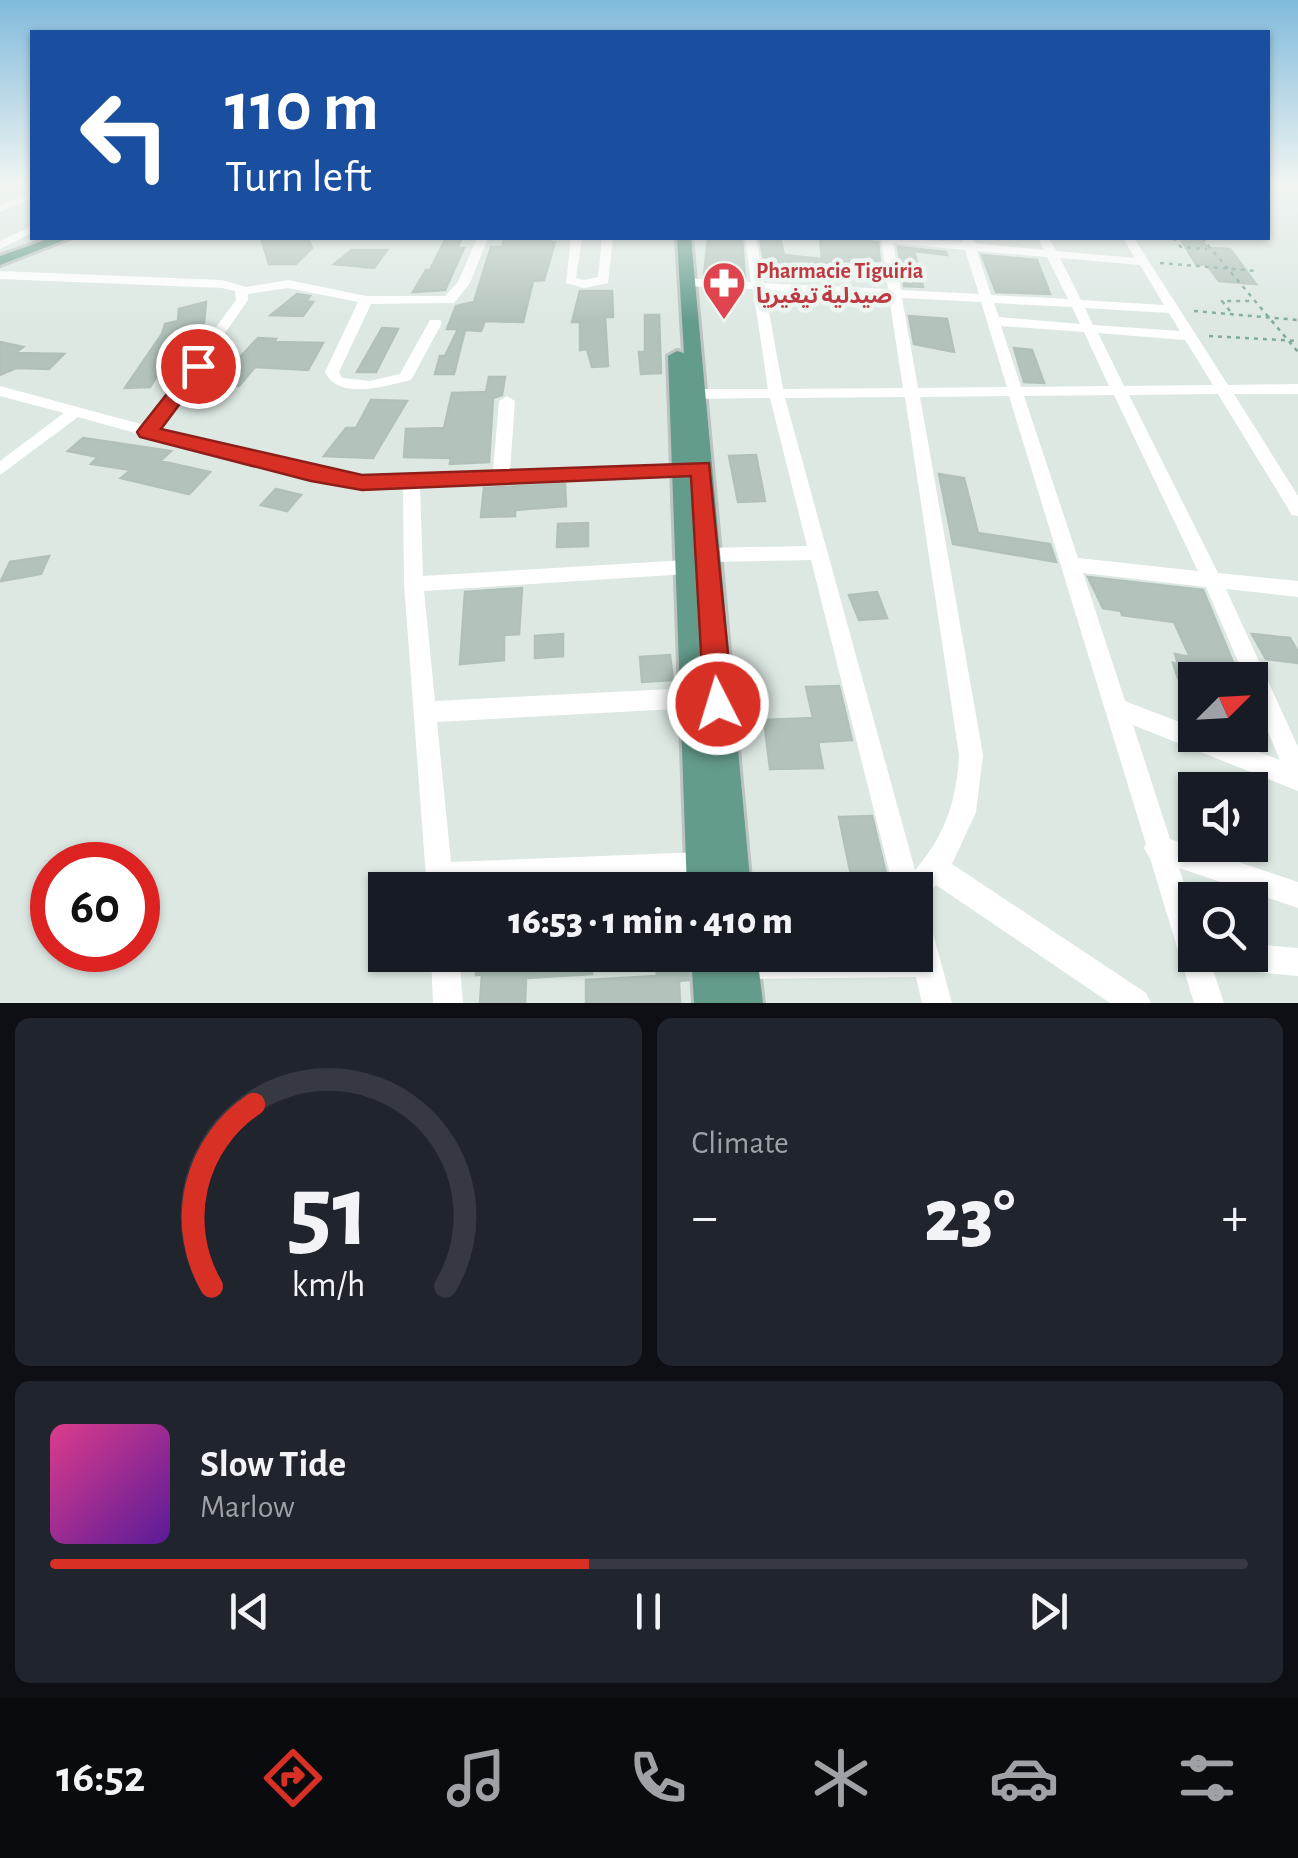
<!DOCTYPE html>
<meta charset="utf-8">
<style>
:root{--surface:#171b24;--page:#20242c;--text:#f1f3f6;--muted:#9ea1a6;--line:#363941;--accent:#d93025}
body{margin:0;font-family:"Alegreya Sans","Noto Sans Arabic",sans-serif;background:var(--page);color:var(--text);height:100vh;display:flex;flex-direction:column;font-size:38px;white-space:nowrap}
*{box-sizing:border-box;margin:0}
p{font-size:32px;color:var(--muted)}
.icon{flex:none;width:55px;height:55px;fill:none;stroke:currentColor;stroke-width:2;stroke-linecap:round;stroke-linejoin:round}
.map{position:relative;height:1003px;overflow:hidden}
.sheet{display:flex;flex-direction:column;gap:15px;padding:15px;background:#0d0f14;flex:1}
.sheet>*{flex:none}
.top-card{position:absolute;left:30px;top:30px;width:1240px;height:210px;border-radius:0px;box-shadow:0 2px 8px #0004;background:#1a4fa0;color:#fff;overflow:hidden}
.needle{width:65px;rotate:66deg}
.tools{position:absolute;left:1178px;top:662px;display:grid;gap:20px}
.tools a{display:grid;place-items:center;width:90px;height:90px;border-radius:0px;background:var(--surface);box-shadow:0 2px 8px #0004;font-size:50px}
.speed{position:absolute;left:30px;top:842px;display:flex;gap:20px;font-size:50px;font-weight:700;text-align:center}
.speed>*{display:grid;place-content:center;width:130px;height:130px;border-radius:50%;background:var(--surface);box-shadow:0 2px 8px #0004;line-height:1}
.speed .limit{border:15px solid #d22;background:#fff;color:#111}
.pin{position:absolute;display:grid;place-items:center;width:85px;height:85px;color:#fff;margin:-42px;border:5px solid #fff;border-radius:50%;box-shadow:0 2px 10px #0007}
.me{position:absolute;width:110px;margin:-55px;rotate:355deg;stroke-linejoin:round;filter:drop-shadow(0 0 8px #0008)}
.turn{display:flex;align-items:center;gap:35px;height:210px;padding:0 30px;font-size:45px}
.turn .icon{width:130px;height:130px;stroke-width:2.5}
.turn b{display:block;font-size:70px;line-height:85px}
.big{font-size:75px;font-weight:800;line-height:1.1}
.sheet .widget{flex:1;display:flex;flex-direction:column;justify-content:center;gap:15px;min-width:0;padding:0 35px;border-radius:15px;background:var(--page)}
.sheet .dial{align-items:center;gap:0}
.dial svg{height:260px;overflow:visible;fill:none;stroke:var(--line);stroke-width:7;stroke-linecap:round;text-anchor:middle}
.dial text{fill:var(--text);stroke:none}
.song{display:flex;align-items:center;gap:30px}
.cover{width:120px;height:120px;border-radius:15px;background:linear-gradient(135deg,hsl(330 70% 55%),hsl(270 70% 35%))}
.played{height:10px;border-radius:5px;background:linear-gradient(90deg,var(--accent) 45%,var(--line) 45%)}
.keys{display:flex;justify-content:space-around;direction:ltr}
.heat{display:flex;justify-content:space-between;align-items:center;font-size:55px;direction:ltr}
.sheet .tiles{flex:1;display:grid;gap:15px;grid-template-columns:1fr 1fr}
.widget:last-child{grid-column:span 2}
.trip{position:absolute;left:368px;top:872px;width:565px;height:100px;border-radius:0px;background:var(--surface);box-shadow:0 2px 8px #0004;font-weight:800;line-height:100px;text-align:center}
.tab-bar{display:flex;height:160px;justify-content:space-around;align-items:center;background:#090b0e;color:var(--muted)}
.tab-bar .icon{width:70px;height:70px}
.tab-bar .current{color:var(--accent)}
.tab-bar b{font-size:45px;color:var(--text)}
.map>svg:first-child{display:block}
</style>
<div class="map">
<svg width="1298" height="1003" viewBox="0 0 1298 1003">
<rect width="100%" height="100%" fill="#dde8e3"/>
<path fill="#b3c3bc" stroke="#b1c1ba" stroke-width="2.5" d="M261 238H308L312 248 296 264H269Z
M446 238H462L457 248H464L445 290 413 292 426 270H430Z
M504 238H551L550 242H555L544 280 533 281 523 322 485 321 481 331 465 330 454 374H435L440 356H445L458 329H447L456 306 474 302 491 247H503Z
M708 238H742L745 278 704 275Z
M760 238H780L784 255 822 259 820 238H871L872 242H878L880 261H864L865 270 833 267V274L804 271V281L767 278Z
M1180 238H1200L1208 248 1230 249 1256 284 1219 281 1207 265 1196 264Z
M898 247 946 252 947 255 914 251 923 287 904 286Z
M352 250H387L374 268 334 264Z
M982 255 1037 260 1050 294 996 292Z
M580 291H612L613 317H605L608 366 592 367 587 349 580 350V322H572Z
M297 294 310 296 306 301 313 302 303 316 271 315Z
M206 302 204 323 193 325 192 354 182 367 161 369 150 387 125 388 162 334 165 324 178 321 179 309Z
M645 315H659L661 373 641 374 639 352H645Z
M909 316 947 319 954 352 914 344Z
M382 328 398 329 376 372H357Z
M258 338 276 339 274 342 323 343 308 370 255 367 239 386 201 382 213 370 227 371Z
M0 342 23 347 15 353 64 354 49 369 16 368 0 375Z
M1014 348 1032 350 1044 383 1024 382Z
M489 377H505L502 395 493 398 489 462 450 464 451 458 404 457 406 429 444 428 452 393 486 392Z
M371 400 407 401 373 458 324 456 346 428H356Z
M83 438 171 451 160 461 210 472 189 494 121 478 131 470 91 464 98 457 68 451Z
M756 455 765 501 738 502 729 456Z
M939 474 964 478 978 533 1050 544 1056 562 953 544Z
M565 484 566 506 515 510V516L481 517 484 488Z
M276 489 301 495 287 511 261 505Z
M588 523V546L557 547 558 524Z
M49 556 41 574 1 581 10 562Z
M1088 577 1203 590 1239 677 1202 672 1205 680 1178 678 1173 663 1178 664 1175 654 1190 657 1174 622 1122 615 1121 611 1103 608Z
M522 588 519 634 504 635V660L460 664 465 592Z
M877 592 887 618 859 620 849 595Z
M563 634V656L535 658V636Z
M1252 634 1290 638 1298 652V663L1266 659Z
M670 655 673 680 642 682 640 657Z
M839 686 852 740 818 742 823 768 770 769 764 720 813 718 806 687Z
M872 816 890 890H854L839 817Z
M477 955H592V974L526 978 525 1003H480L482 974 476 975Z
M655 955H687L689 980 679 981 680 1003H586V980L657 976Z"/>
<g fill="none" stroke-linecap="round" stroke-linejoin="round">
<g stroke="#bcc3c1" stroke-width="6">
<path id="major" d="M51 238H70L0 265V256Z
M677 238H691L751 890H687L668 356 677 351 684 353Z
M691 955H757L763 1003H694Z"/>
</g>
<path stroke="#80aa9c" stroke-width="2.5" stroke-dasharray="4 5" stroke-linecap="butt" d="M1173 238 1181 247 1207 249
M1202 238 1298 352
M1160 263 1256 271
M1194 311 1298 320
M1230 311 1222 301H1250
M1209 336 1298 341"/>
<path fill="#fff" fill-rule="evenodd" d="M32 191V198L0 212V205Z
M32 226V233L0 249V241Z
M477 238H488L470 283 454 303 371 304 339 372 342 378 370 381 400 374 430 320H440L442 323 411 380C385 386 339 401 325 372L358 302 288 288 248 294V300L158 429 250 453 362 477 493 471 499 401 507 396 515 401 510 470 701 464 703 468 695 474 420 486 423 576 687 560 694 562 697 567 694 572 687 574 424 591 435 701 693 688 701 691 704 698 701 705 693 708 437 722 451 862 702 852 711 856 715 865 711 874 702 878 427 890 404 584 403 487 362 489 250 465 78 417 0 475V461L64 413 0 396V386L144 425 236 300 235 291 222 288 0 279V271L222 280 246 287 288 280 366 296H445L458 282Z
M571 238H582L576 278 584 280 598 277 602 238H613L608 283 584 288 566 283Z
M745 238H756L764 283 888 289 881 238 963 242 962 238H972L974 243 1044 250 1038 238H1049L1056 251 1135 258 1123 238H1134L1228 385 1298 384V394H1234L1298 496V516L1292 515 1218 394 1129 395 1218 573 1298 581V597L1226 589 1298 747V791L1133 725 1170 839 1298 882V908L1179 868 1195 916V955H1208L1224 1003H1194L1150 858 1144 848 1146 844 1009 396 920 397 983 755 976 812 952 864 1146 993 1151 1003H1110L936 885 922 899 915 902V890H894L811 560 706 562 699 560 697 555 699 550 706 548 807 546 770 398 684 399 677 394 684 389H768L753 289 686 286 680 282 686 278 751 282ZM893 243 965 250 979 294 901 290ZM977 251 1047 257 1068 299 991 295ZM1060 258 1140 265 1164 305 1081 300ZM765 290 889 297 903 388 783 389ZM902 298 981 302 1007 387 918 388ZM994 303 1072 307 1080 324 999 317ZM1085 308 1169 313 1180 331 1093 325ZM1001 326 1084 332 1109 386 1021 387ZM1098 333 1185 340 1213 385 1124 386ZM1114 395 1198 571 1078 558 1024 396ZM905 397 959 755C957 800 945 836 915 870L785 398ZM1083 573 1206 587 1246 680H1250V690L1280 760 1213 735H1195V728L1125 701Z
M915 905 925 909 929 919 952 1003H922L916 977 740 979 730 975 726 965 730 955H915Z
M1250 944 1298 948V976L1222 969 1212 965 1208 955H1250Z
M431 955H459L463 1003H433Z"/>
<use href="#major" fill="#649c8c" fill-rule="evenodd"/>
</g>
<linearGradient id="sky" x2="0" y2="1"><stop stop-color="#81badc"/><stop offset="0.57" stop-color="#f0f5f2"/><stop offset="1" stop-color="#f0f5f2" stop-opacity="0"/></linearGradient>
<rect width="1298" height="322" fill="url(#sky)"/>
<path fill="#d93025" stroke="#8d1f18" stroke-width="2.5" d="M198 360 208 366 161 429 362 475 709 463 733 704 729 713 718 717 708 713 704 704 691 476 362 490 311 481 140 437 137 432 140 428 192 362Z"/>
<defs>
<g id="pharmacy-pin" transform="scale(2.25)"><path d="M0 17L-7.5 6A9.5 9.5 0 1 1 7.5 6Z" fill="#e0444e" stroke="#edf5f1"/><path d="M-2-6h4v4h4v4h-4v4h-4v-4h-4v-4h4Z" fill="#fff"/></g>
</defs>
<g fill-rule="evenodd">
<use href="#pharmacy-pin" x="724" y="283"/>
</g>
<g text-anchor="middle" stroke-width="9" stroke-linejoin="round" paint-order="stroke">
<g font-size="22" font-weight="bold" fill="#be3a42" stroke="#edf5f1" text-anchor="start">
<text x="756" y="278">Pharmacie Tiguiria<tspan x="756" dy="25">صيدلية تيغيريا</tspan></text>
</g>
</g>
</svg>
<div class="tools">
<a><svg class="needle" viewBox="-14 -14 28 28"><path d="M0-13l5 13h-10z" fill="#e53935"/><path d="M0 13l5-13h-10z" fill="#9ea1a6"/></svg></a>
<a><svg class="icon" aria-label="sound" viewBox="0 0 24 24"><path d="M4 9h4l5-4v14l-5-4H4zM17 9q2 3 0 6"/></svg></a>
<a><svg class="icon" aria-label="search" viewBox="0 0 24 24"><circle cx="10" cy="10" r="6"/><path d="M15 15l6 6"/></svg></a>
</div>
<div class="speed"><div class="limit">60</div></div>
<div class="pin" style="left:198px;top:366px;background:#d93025"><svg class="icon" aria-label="arrive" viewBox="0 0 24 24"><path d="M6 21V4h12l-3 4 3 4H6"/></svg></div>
<svg class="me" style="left:718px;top:704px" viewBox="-20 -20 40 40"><circle r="17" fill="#d93025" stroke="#fff" stroke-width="3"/><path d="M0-11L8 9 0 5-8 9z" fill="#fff"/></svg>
<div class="trip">16:53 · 1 min · 410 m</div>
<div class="top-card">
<div class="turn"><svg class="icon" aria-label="left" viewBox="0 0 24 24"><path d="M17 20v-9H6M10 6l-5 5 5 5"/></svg><div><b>110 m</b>Turn left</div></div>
</div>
</div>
<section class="sheet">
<div class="tiles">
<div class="widget dial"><svg viewBox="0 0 100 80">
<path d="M14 69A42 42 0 1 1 86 69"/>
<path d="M14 69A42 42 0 0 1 27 13" stroke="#d93025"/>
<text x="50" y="56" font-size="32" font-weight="700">51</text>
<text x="50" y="72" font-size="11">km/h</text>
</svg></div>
<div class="widget"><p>Climate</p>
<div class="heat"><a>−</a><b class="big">23°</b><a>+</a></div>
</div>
<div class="widget">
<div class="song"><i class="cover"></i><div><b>Slow Tide</b><p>Marlow</p></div></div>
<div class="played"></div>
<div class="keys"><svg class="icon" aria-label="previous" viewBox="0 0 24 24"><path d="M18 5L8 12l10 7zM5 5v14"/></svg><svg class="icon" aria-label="pause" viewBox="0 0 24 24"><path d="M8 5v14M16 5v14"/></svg><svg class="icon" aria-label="next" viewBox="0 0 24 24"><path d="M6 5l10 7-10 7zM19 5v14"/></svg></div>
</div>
</div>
</section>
<nav class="tab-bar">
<b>16:52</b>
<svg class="icon current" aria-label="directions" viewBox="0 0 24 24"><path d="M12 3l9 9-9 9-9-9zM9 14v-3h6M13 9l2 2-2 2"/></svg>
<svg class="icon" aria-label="music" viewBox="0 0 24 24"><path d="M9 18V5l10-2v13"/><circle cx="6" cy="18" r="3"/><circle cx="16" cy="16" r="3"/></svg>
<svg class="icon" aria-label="phone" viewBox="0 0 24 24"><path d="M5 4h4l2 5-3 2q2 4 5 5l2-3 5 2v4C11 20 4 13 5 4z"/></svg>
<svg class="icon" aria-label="climate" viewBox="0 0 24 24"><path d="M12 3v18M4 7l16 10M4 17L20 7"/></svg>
<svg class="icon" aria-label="car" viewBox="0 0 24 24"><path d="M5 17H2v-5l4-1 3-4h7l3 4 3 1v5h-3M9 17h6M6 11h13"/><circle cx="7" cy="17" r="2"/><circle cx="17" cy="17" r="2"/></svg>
<svg class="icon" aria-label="filters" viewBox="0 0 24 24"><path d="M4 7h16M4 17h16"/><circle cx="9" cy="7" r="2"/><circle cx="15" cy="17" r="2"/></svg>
</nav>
